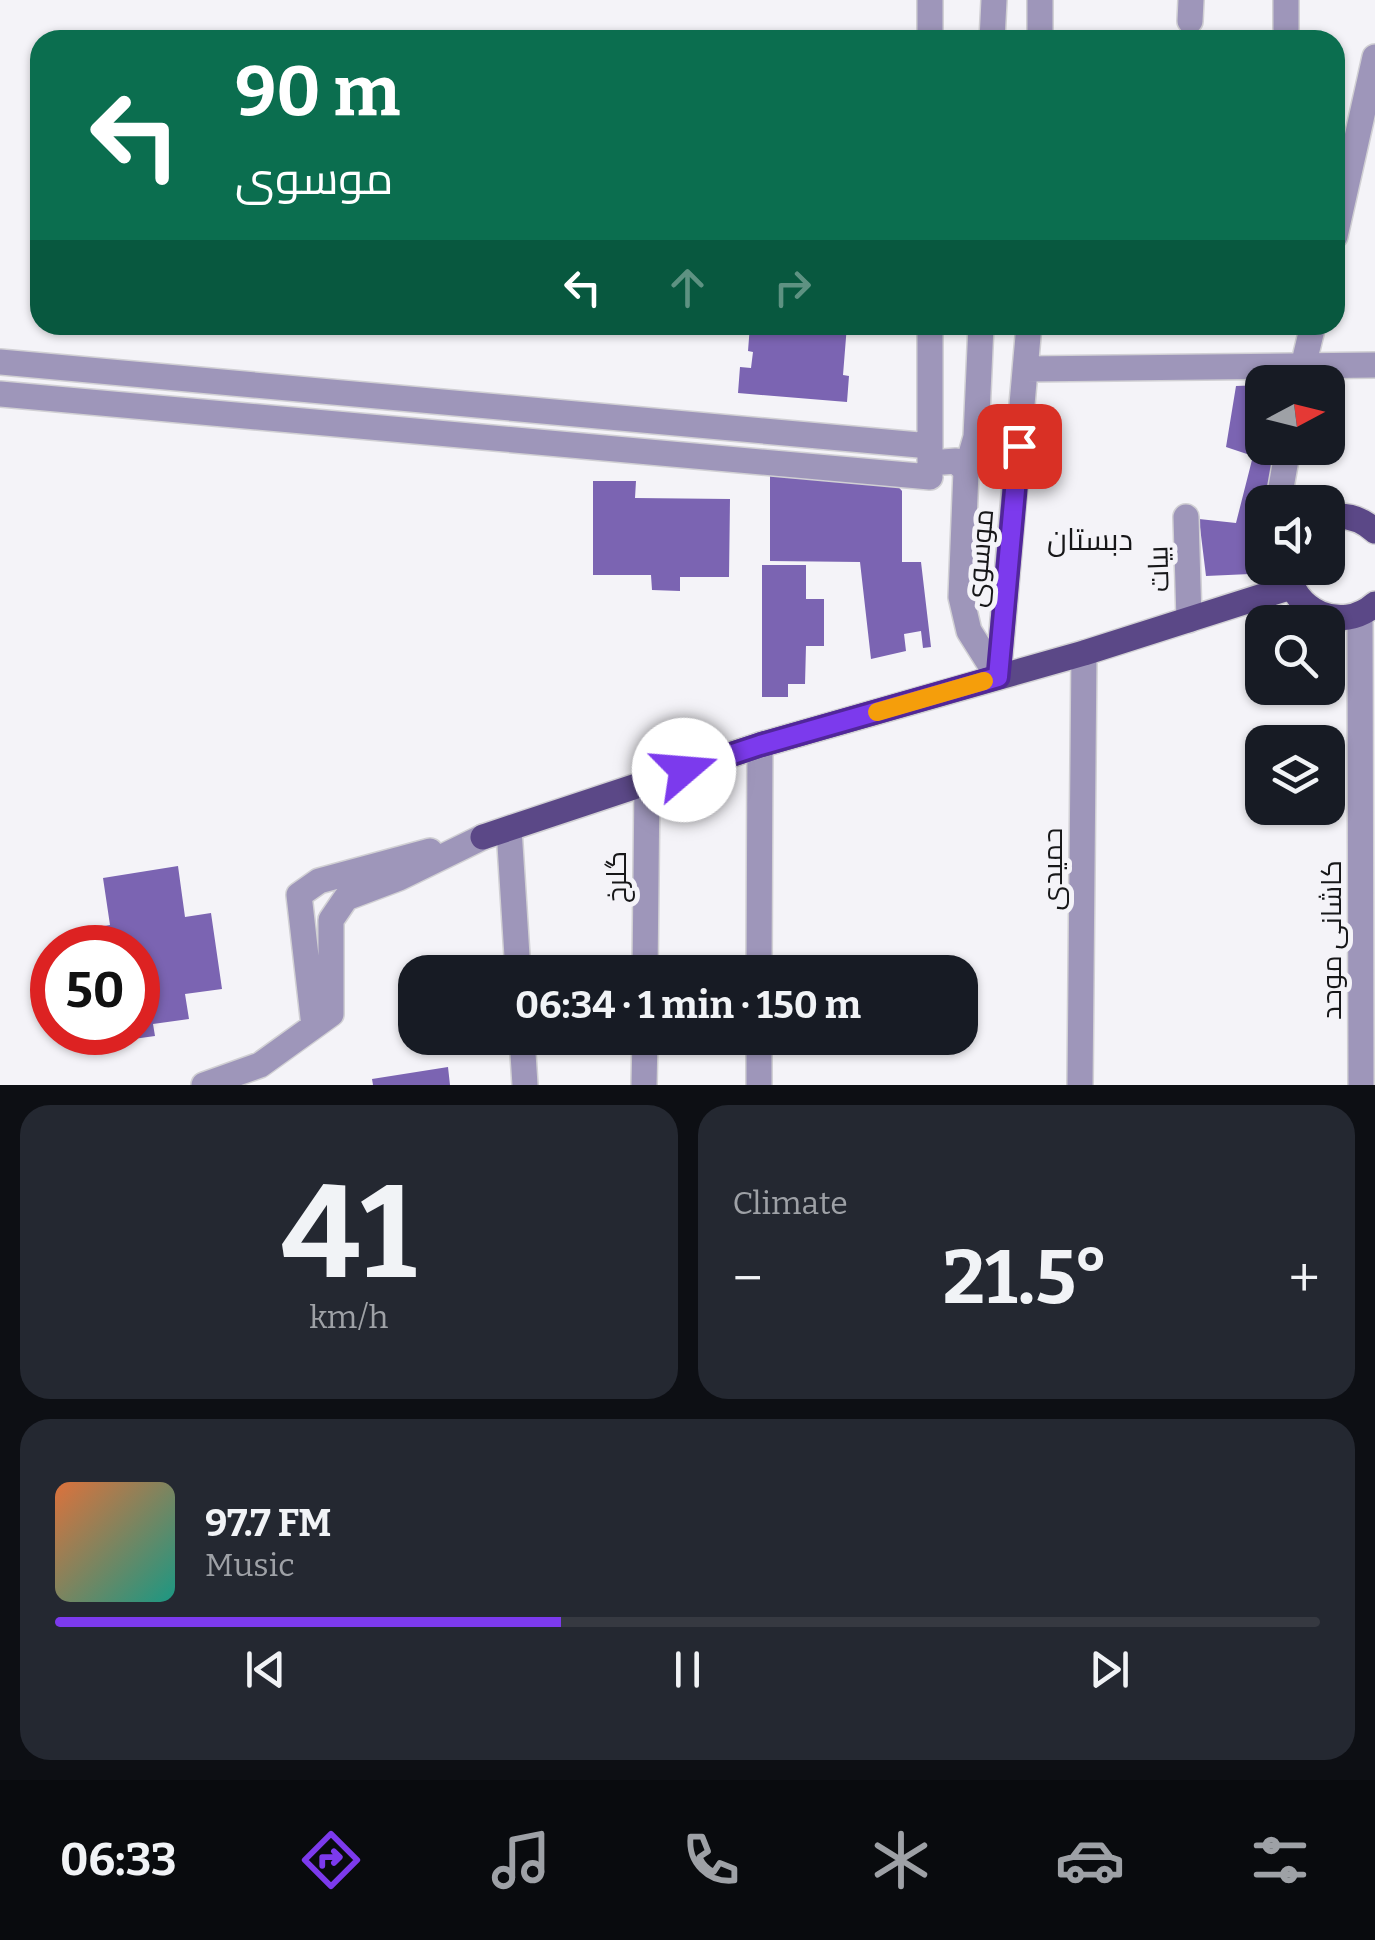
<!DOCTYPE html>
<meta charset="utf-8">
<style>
:root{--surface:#171b24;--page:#242831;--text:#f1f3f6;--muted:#9ea1a6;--line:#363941;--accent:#7c3aed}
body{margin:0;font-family:Bitter,Cairo,serif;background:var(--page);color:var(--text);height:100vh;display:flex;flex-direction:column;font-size:38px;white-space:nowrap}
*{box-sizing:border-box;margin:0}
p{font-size:32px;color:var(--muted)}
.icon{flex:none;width:55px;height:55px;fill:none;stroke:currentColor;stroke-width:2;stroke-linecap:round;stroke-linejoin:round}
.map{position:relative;height:1085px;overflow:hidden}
.drawer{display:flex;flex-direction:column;gap:20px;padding:20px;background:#0d0f14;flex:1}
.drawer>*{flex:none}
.banner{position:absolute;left:30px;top:30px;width:1315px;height:305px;border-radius:30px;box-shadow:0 2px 8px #0004;background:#0b6e4f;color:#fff;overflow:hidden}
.needle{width:65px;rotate:83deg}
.tools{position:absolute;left:1245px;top:365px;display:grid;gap:20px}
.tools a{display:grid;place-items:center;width:100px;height:100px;border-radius:20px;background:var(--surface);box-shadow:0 2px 8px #0004;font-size:50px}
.speed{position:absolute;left:30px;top:925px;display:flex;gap:20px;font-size:50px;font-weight:700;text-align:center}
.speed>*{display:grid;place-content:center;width:130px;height:130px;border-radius:50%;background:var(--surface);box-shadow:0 2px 8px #0004;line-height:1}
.speed .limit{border:15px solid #d22;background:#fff;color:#111}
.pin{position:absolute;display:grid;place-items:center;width:85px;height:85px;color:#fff;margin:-42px;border-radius:20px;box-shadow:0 5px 15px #0006}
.me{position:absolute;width:110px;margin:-55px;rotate:72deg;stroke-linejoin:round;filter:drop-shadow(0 0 8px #0008)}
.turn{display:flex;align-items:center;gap:35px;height:210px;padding:0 40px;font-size:45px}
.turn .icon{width:130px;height:130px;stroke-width:2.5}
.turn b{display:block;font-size:70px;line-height:85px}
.lanes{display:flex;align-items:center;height:95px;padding:0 40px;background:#0003;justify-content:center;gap:50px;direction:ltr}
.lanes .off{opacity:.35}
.big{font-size:75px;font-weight:700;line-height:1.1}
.drawer .widget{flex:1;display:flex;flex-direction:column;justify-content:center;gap:15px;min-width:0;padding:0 35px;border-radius:30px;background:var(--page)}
.drawer .dial{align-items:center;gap:0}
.dial b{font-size:130px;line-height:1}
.song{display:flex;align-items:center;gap:30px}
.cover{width:120px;height:120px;border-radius:15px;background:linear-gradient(135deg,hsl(20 70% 55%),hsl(170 70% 35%))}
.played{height:10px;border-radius:5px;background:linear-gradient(90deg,var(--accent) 40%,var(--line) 40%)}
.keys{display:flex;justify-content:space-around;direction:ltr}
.heat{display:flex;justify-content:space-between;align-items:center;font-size:55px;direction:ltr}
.drawer .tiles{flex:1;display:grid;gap:20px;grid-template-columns:1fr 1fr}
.widget:last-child{grid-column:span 2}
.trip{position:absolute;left:398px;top:955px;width:580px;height:100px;border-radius:30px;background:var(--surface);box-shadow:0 2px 8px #0004;font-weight:700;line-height:100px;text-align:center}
.dock{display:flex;height:160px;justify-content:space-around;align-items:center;background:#090b0e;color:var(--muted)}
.dock .icon{width:70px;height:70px}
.dock .active{color:var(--accent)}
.dock b{font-size:45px;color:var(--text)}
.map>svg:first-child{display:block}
</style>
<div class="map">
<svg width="1375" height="1085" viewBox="0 0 1375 1085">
<rect width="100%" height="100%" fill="#f4f3f8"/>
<path fill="#7b64b2" d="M750 325H847L843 375 849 376 847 402 738 393 740 367 751 368 753 352 748 351Z
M1262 385V448H1278L1266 502H1262V519L1250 574 1206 576 1199 519 1236 523 1253 456 1226 447 1236 386Z
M770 475H888L902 491V562H921L931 647 923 648 921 631 904 634 906 651 871 659 860 562 770 561Z
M593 481H636L635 498 730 499 729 577H680V591L652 590 651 575H593Z
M762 565H806V599H824V646H806L805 684H788V697H762Z
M178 866 185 917 211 913 222 989 185 994 189 1019 153 1024 155 1036 119 1041 118 1032H138V948H69L66 932 110 925 103 878Z
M448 1067 450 1085H373L372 1079Z"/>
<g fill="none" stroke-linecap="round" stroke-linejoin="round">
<g stroke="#d1d0d4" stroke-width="28">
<path id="minor" d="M930 0V40
M1190 21 1191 0
M1286 29V0
M992 40 994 0
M1040 40V0
M1335 236 1375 57
M0 362 930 446
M1026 369 1375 365
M1300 379 1313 325
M0 394 930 477V325
M930 463 956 461 966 471 961 597 969 631 998 677
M966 471 976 437 981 325
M1283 502 1280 493 1288 448
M1186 517 1189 620
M1360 614 1361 1085
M998 677 1029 325
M509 829 518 972
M645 972 647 783
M759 972 760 745
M314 1026 299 895 319 881 430 851
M522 1038 525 1085
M204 1085 260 1065 331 1014V920L346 898 399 878 483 837
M644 1085 645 1038
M759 1085V1038
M1080 1085 1084 653"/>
</g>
<g stroke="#d1d0d4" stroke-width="28">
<path id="major" d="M1328 517C1346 514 1361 518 1375 531
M1287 568C1292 611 1341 634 1375 604
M483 837 760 745 1084 653 1291 587"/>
</g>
<use href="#minor" stroke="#9e96ba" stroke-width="25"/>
<use href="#major" stroke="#5b4887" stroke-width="25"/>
</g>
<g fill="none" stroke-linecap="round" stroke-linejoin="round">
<g stroke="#51269a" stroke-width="25">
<path id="route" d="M684 770 760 745 998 677 1019 446"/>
</g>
<use href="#route" stroke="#7c3aed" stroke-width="18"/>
<path stroke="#f59e0b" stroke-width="18" d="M877 712 984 681"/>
</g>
<g text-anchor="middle" stroke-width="10" stroke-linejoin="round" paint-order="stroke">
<g font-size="28" fill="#171719" stroke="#f4f3f8">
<text transform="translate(979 558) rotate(-85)" y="10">موسوی</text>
<text transform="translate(1158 569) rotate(-92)" y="10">بیات</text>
<text transform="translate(1052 869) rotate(-90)" y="10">حمیدی</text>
<text transform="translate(616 877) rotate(-90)" y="10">گلرخ</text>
<text transform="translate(1331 940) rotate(-90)" y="10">کاشانی موحد</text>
</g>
<g font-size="30" fill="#171719" stroke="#f4f3f8">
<text x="1090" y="550">دبستان</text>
</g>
</g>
</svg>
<div class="tools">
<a><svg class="needle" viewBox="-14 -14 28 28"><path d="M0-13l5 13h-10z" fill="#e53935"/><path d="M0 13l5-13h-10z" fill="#9ea1a6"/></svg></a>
<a><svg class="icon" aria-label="sound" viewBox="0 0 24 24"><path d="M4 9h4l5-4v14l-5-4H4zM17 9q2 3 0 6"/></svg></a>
<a><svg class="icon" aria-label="search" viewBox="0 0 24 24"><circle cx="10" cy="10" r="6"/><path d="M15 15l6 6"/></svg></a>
<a><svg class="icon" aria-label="layers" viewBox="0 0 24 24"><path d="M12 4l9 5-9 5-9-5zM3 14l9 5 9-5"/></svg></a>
</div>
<div class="speed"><div class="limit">50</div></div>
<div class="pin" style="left:1019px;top:446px;background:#d93025"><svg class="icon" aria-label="arrive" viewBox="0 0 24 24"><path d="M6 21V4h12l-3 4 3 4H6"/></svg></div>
<svg class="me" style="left:684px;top:770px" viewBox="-20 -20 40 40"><circle r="19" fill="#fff"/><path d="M0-13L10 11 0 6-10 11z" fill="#7c3aed"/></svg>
<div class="trip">06:34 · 1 min · 150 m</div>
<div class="banner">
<div class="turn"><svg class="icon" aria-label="left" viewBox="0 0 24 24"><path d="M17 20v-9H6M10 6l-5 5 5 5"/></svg><div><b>90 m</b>موسوی</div></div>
<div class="lanes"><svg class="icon" aria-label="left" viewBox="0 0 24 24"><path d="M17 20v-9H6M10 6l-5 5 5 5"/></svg><svg class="icon off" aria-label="ahead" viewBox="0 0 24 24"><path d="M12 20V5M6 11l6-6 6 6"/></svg><svg class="icon off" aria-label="right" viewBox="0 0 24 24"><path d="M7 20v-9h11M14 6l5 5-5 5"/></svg></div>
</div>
</div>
<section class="drawer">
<div class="tiles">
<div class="widget dial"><b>41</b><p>km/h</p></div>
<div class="widget"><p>Climate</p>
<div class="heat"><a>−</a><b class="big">21.5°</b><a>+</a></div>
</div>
<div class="widget">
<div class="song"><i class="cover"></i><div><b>97.7 FM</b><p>Music</p></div></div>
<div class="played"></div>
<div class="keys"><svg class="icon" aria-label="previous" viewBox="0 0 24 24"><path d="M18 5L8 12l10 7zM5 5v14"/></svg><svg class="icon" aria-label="pause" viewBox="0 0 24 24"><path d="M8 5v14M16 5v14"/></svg><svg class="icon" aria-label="next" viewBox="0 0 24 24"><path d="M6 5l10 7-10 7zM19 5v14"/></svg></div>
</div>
</div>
</section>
<nav class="dock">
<b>06:33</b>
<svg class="icon active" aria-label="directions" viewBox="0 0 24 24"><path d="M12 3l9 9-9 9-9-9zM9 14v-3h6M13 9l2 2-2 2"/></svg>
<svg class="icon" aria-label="music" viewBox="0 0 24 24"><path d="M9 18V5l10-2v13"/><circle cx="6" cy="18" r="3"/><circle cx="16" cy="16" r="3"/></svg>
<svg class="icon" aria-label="phone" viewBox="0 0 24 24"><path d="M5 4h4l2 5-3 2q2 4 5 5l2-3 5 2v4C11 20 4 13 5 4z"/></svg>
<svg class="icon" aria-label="climate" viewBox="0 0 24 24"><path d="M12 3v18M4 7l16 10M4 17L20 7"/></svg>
<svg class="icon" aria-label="car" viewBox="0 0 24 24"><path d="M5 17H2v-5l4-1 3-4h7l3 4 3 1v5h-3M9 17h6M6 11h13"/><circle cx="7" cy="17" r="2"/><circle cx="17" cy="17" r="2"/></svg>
<svg class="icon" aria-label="filters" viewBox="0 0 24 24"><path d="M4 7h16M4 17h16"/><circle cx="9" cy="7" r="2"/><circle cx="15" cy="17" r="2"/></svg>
</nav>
